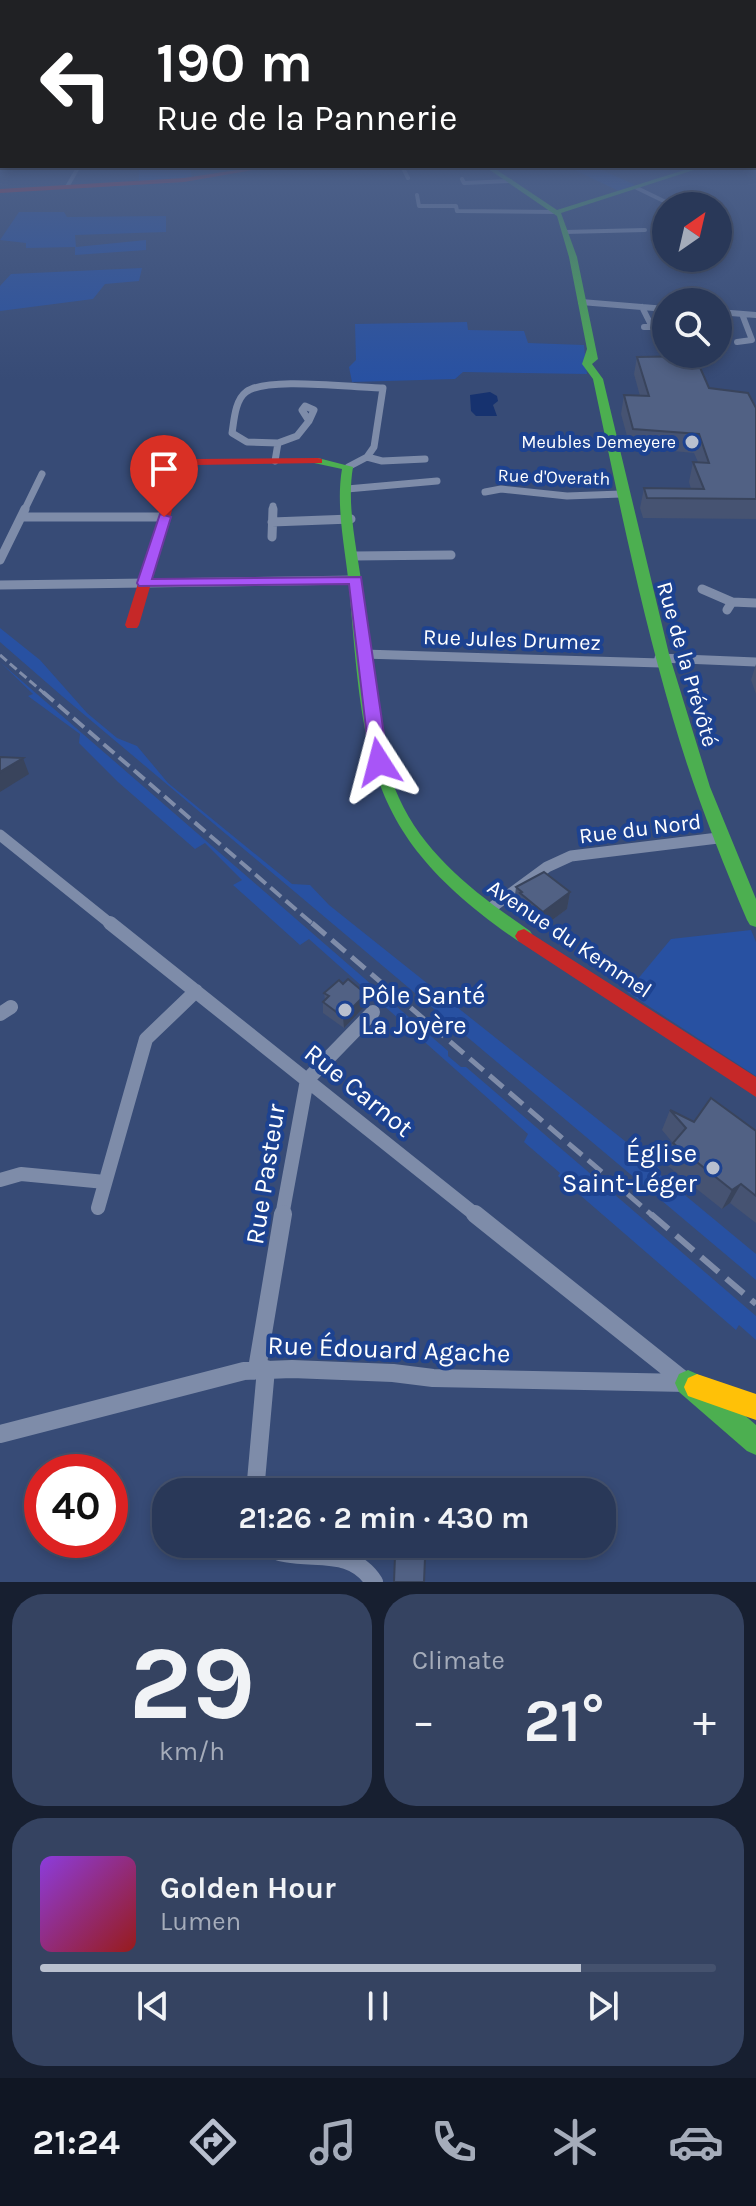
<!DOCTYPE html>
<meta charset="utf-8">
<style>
:root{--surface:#293858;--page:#354361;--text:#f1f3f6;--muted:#a5acba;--line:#45526e;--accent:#b9c0cf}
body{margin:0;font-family:Karla,sans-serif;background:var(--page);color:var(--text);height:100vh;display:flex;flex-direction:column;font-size:30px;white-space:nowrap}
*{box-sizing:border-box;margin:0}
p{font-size:26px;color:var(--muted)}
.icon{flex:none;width:44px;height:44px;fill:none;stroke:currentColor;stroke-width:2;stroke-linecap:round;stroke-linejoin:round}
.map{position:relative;height:1582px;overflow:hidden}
.drawer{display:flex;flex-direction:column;gap:12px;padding:12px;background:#171f30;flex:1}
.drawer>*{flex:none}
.banner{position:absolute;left:0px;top:0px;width:756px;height:168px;box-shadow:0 4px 12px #0003,0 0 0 2px var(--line);background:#202124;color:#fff;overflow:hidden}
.needle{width:52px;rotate:34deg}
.fabs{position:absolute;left:652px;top:192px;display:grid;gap:16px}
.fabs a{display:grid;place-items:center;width:80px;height:80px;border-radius:50%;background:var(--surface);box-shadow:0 4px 12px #0003,0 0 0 2px var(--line);font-size:40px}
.speed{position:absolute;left:24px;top:1454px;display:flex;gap:16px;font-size:40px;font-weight:700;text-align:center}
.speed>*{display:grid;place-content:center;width:104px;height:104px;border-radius:50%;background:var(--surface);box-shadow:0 4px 12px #0003,0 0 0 2px var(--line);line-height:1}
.speed .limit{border:12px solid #d22;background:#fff;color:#111}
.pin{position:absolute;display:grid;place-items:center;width:68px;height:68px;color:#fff;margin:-82px -34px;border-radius:50% 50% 50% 0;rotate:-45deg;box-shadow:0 0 8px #0007}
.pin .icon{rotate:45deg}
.me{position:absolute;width:88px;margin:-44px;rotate:351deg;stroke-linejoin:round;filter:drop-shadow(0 0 6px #0008)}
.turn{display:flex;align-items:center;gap:28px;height:168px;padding:0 24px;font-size:36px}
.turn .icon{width:104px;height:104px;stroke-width:2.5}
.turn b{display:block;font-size:56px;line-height:68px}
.big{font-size:60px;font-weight:700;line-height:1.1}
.drawer .widget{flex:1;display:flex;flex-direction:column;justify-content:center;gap:12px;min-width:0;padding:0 28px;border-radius:32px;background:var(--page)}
.drawer .dial{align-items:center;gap:0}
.dial b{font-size:104px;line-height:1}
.song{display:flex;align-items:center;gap:24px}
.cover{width:96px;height:96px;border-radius:12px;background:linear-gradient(135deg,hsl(270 70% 55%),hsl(0 70% 35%))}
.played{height:8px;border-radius:4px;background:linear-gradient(90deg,var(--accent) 80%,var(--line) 80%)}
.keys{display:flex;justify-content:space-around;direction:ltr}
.heat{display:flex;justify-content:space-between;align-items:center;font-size:44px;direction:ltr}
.drawer .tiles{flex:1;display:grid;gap:12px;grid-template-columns:1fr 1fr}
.widget:last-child{grid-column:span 2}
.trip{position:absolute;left:152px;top:1478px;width:464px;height:80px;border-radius:32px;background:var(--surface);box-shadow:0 4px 12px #0003,0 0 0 2px var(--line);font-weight:700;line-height:80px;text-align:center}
.dock{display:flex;height:128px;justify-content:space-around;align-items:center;background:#101623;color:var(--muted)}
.dock .icon{width:56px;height:56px}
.dock .current{color:var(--accent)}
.dock b{font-size:36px;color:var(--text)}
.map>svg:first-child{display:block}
</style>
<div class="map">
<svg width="756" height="1582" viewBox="0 0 756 1582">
<rect width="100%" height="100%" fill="#374b76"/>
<path fill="#2851a2" d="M120 166H190L192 178 139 182V168L120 169Z
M566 166H593L635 185 619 191Z
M19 212H64L67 217 166 216V232L75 235 76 247 146 240V250L75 255V247L26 248V243L0 240Z
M142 268 139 281 105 284 93 299 0 311V286L11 274Z
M467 322 468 330 524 331 528 343 584 345 587 374 463 372 455 379 352 382 349 367 356 360 355 324Z
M0 628 40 660 87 713 117 738 137 746 168 783 292 884 310 885 329 905 660 1169 657 1172 756 1254V1280L62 696 0 642Z
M0 662 448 1051V1056L461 1067H466L756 1316V1340L739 1325 736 1330 558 1176 560 1173 524 1142 528 1134 309 939 300 945 233 885 242 880 205 843 195 849 118 782 79 743 80 734 28 696 33 694Z
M751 930 756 942V1076L627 992 671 939Z"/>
<path fill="#16326f" d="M490 392 497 396 498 401 493 405 497 416H476L471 411 470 395Z"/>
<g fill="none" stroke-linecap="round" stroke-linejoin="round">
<path stroke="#7e8ca9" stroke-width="4" d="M402 166 408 178
M462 179 464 183 510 181
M67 187 79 166
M637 188 674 206
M417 195 419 206H456L457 211 558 212
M565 232 645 230"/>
<path stroke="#7e8ca9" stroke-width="6" d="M581 302 666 309
M642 307 652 327H644
M718 312 756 315
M737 342 752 340 742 314"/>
<path stroke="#7e8ca9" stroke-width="7" d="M305 406 314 410 309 421 302 410Z
M278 443 247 442 232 433C234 421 235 400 246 392 267 376 354 388 383 388L374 447 367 457
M275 461 278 443 297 436 309 421
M348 467 367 457 382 461 425 459
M347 489 437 481
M485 492 501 489 567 496 621 494
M24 511 42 474
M273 511V506"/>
<path stroke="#7e8ca9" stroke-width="9" d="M22 517H164
M272 522 351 519
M272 537 273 509
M354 556 451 555
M0 560 25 509
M0 585 356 580
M702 589 732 602 727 610
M732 602 756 603
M363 654 661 663
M659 658 756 662"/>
<path stroke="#7e8ca9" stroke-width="11" d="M0 835 112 925
M487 911 547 867 571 856 718 838"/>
<path stroke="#7e8ca9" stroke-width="14" d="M110 923 477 1216
M0 1014 11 1007
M0 1180 21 1174 105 1182
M98 1208 146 1039 196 991
M282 1216 307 1080 373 1012"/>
<path stroke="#7e8ca9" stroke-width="18" d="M475 1214 687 1383
M257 1369 283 1214
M0 1434 244 1371 292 1369 393 1373 433 1378 687 1383
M255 1492 266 1369
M261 1544C300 1568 347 1540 374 1582"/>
<path fill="#4caf50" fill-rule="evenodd" d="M484 166H491L557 210 697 166H706L561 213 577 257 598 359 592 364 603 379 669 654 710 787 756 899V927L750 925 747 920C719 854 693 788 673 719 640 607 617 493 593 379L582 364 587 349 569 257 557 216Z
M318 458 353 467C346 508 358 553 363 594 369 661 371 736 399 798 425 856 479 896 530 931L533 936 530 941 524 943 518 941C370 839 364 766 350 597 347 556 335 510 342 469L314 463V459Z
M688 1370 697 1374 756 1425V1455L747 1451 679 1392 675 1383 679 1374Z"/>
<path fill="#ffc107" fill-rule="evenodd" d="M697 1374 756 1394V1420L688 1396 684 1387 688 1378Z"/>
<path fill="#c62828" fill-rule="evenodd" d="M263 166H277L184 182 0 193V189L184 178Z
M318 458 322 459V463L196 465 183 472 139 625 137 628H127L125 625 174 468 194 459Z
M524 929 756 1077V1097L518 941 515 936 518 931Z"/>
<path stroke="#7f8ca9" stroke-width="3" stroke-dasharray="9 4" stroke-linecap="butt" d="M0 655 45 694"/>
<path stroke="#7f8ca9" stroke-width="4" stroke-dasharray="14 6" stroke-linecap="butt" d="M43 692 314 925"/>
<path stroke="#7f8ca9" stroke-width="5" stroke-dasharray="18 8" stroke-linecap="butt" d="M312 923 653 1216"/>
<path stroke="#7f8ca9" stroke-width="6" stroke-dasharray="23 10" stroke-linecap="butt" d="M651 1214 756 1304"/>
</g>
<path fill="#465372" d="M637 357 756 408V519L643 518 640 508 644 488 691 489 689 482 693 462H698L694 453 630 447 621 414 624 395 640 396 634 374Z
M756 664V694L751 680Z
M516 887 570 892 567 909 540 929 517 910 518 906 514 903Z
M343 984 366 994V1005L344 1028 323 1013V1002L325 1000 324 993Z
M670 1110 694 1122 756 1131V1223L730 1203 722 1209 664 1163 673 1143 662 1130Z"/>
<path fill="#39445c" d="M23 758 29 774 0 792V772Z
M570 892 567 909 540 929 543 912Z
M366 994V1005L344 1028 343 1017Z
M741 1184 730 1203 722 1209 732 1190Z"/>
<path fill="#516184" stroke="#39445c" stroke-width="2" d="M695 356 709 388 748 393 756 408V499L647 498 644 488 704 489 693 462 709 463 699 434 633 429 624 395 649 396 637 357Z
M0 757 23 758 0 772Z
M544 872 570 892 543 912 520 893 522 892 516 887Z
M348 979 366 994 343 1017 323 1002 329 996 324 993 339 980 343 984Z
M711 1098 756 1131V1196L741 1184 732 1190 673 1143 686 1128 670 1110 694 1122Z
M395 1556 425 1558 424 1582H394Z"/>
<linearGradient id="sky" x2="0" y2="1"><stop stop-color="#1e2941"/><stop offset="0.42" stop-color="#4d618a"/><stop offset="1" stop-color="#4d618a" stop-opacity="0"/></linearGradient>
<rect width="756" height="380" fill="url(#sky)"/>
<path fill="#a855f7" stroke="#6d37a1" stroke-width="2" d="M160 514 171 517 152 579 361 577 388 762 385 767 379 768 370 762 349 584 139 586 137 583Z"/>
<g fill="#b9c0cf" stroke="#1d4290" stroke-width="3">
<circle cx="692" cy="442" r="8"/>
<circle cx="345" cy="1010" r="8"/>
<circle cx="713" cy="1168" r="8"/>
</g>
<g text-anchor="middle" stroke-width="8" stroke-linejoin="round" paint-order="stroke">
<g font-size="18" fill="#fff" stroke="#1d4290" text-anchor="end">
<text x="676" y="448">Meubles Demeyere</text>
</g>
<g font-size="18" fill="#fff" stroke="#1d4290">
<text transform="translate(554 477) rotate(2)" y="6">Rue d'Overath</text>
</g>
<g font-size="22" fill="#fff" stroke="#1d4290">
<text transform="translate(512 639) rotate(2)" y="8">Rue Jules Drumez</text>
<text transform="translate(688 664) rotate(74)" y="8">Rue de la Prévôté</text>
<text transform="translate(640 828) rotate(-7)" y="8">Rue du Nord</text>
<text transform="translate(570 938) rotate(34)" y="8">Avenue du Kemmel</text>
</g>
<g font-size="26" fill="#fff" stroke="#1d4290" text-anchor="start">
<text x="361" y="1004">Pôle Santé<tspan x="361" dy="30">La Joyère</tspan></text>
<text x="697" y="1162" text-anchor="end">Église<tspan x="697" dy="30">Saint-Léger</tspan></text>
</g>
<g font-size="26" fill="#fff" stroke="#1d4290">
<text transform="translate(359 1090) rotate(39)" y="9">Rue Carnot</text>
<text transform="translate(265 1174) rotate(-81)" y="9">Rue Pasteur</text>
<text transform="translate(389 1349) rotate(2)" y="9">Rue Édouard Agache</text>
</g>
</g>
</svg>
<div class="fabs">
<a><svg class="needle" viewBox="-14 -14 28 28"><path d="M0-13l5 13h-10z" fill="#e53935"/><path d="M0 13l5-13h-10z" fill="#a5acba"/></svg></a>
<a><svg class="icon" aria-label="search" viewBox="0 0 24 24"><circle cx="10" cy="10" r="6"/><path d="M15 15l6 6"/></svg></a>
</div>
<div class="speed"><div class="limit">40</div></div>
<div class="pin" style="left:164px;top:517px;background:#d93025"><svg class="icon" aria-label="arrive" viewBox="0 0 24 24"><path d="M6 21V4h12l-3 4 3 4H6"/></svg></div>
<svg class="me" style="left:379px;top:762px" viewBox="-20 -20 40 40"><path d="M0-17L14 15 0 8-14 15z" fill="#a855f7" stroke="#fff" stroke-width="4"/></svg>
<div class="trip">21:26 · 2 min · 430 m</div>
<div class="banner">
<div class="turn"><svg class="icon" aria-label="left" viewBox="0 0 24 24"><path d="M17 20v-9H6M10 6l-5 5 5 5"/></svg><div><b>190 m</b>Rue de la Pannerie</div></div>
</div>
</div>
<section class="drawer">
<div class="tiles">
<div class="widget dial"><b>29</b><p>km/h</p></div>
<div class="widget"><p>Climate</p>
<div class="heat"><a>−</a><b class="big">21°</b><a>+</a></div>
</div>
<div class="widget">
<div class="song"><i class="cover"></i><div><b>Golden Hour</b><p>Lumen</p></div></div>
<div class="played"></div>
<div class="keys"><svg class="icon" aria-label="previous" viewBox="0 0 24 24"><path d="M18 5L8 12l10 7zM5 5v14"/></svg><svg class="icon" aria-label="pause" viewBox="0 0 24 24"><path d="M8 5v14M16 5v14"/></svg><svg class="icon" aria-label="next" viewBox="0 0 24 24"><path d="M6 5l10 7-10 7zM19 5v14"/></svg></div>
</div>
</div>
</section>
<nav class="dock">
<b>21:24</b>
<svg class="icon current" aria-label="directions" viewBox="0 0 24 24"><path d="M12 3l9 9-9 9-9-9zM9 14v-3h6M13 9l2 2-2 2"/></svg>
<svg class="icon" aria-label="music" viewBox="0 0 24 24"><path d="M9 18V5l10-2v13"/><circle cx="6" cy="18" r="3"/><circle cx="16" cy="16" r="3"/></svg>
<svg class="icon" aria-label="phone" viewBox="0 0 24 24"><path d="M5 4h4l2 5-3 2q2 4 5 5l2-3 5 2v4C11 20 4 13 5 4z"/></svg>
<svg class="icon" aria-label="climate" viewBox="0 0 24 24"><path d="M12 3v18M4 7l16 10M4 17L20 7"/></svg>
<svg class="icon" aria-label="car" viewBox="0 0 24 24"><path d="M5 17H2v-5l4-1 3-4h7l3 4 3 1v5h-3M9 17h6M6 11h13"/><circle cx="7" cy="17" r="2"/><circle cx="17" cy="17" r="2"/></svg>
</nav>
